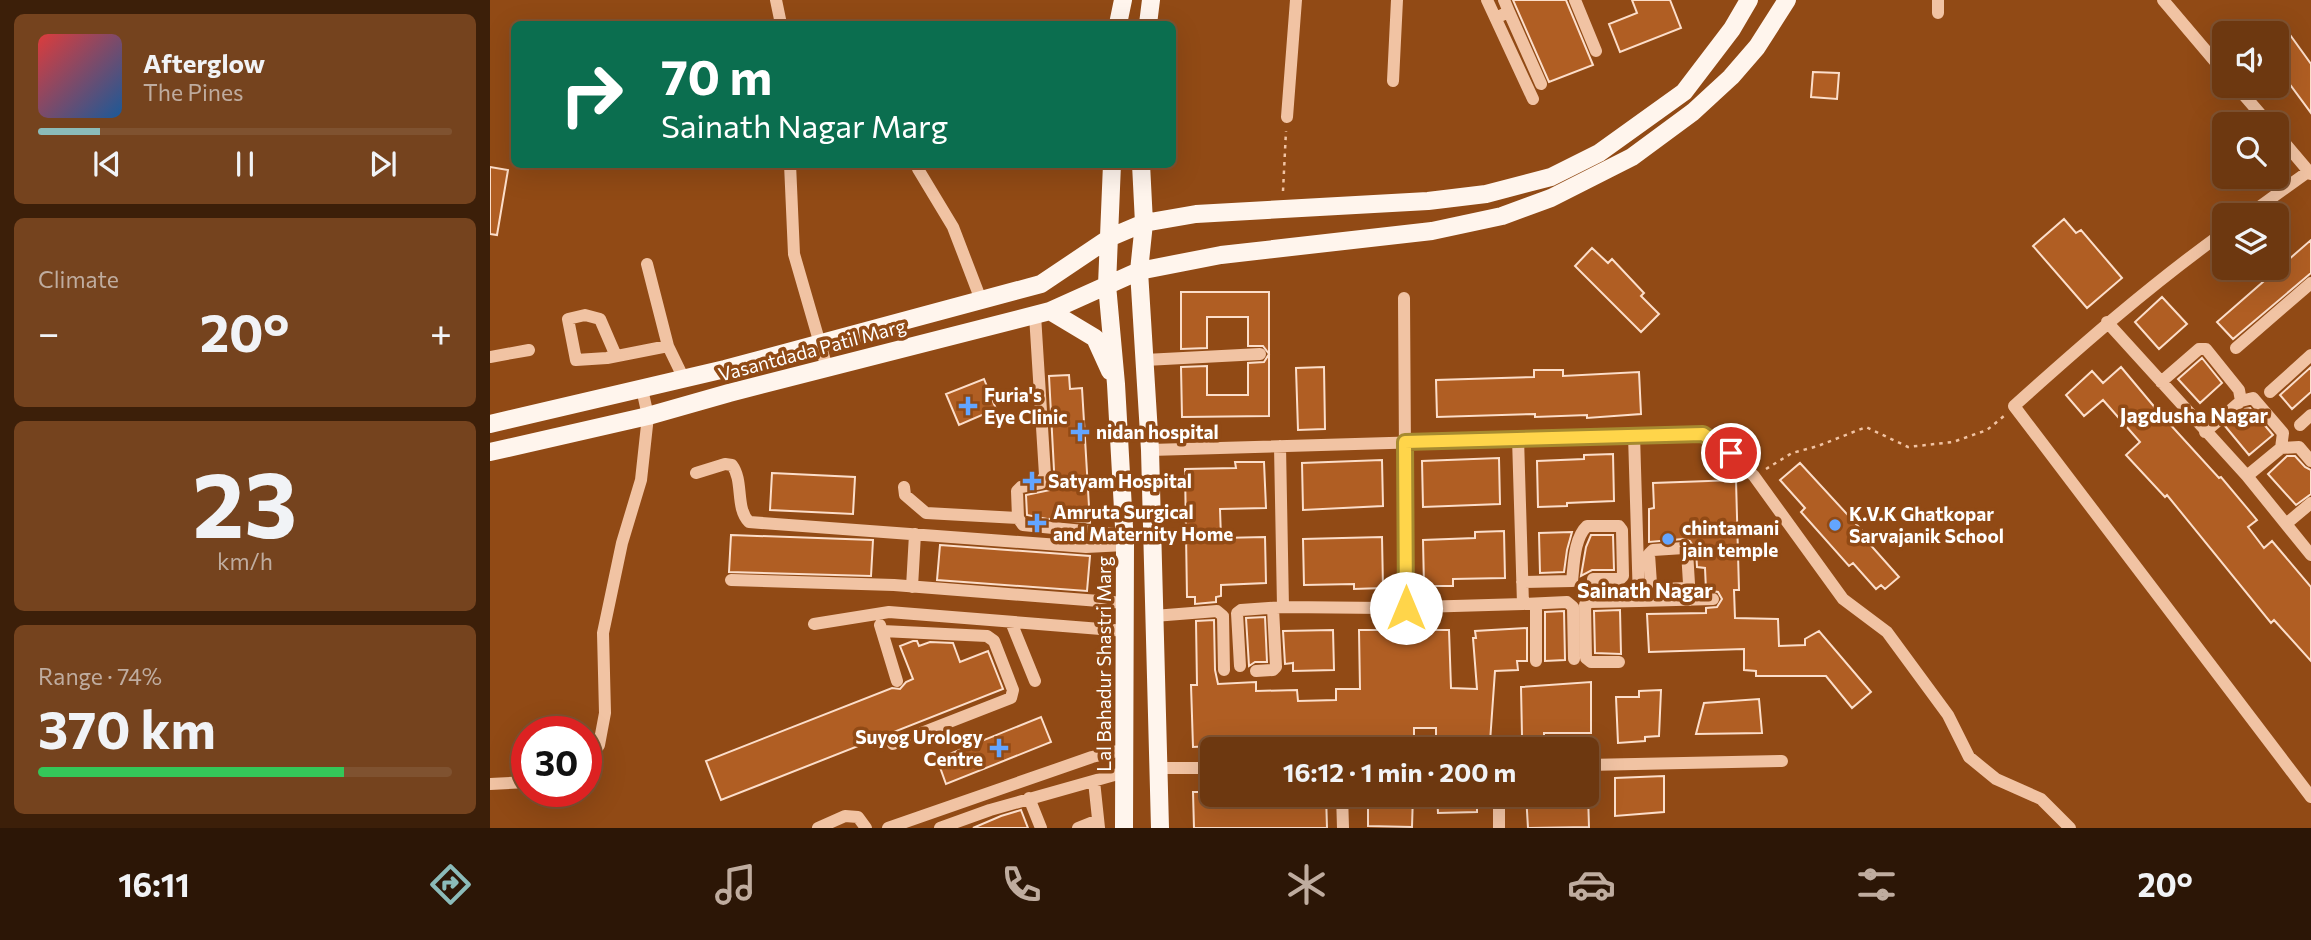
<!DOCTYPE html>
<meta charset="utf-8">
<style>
:root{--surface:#6d3810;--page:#75431e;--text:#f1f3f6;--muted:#bfac9f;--line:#7f5230;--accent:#8bbbb9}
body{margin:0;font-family:Commissioner,sans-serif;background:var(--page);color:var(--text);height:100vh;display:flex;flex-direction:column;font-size:26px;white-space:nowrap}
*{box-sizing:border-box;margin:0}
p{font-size:23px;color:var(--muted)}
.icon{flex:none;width:38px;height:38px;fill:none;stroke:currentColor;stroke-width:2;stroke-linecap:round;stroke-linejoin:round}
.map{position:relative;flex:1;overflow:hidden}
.side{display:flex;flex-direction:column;gap:14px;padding:14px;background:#3c1f09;width:490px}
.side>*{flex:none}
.hud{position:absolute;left:21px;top:21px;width:665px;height:147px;border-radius:10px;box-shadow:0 7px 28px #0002,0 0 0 2px var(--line);background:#0b6e4f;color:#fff;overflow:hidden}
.controls{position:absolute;left:1722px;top:21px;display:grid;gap:14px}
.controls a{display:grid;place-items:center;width:77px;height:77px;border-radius:10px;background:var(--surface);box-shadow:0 7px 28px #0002,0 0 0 2px var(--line);font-size:35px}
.speed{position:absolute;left:21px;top:716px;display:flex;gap:14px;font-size:35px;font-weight:700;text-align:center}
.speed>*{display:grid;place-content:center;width:91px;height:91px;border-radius:50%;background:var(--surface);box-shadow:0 7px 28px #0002,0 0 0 2px var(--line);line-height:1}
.speed .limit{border:10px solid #d22;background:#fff;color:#111}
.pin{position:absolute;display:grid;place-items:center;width:60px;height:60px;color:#fff;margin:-30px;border:4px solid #fff;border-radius:50%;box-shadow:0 2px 7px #0007}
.me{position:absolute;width:77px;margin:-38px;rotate:0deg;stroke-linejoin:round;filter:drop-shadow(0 0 5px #0008)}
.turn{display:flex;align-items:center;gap:24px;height:147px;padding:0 35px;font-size:32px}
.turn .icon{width:91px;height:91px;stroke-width:2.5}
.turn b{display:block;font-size:49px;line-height:60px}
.big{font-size:52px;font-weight:700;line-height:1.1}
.side .tile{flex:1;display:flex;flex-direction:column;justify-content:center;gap:10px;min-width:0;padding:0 24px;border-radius:10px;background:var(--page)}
.side .dial{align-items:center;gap:0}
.dial b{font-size:91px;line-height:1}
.song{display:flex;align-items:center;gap:21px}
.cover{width:84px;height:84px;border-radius:10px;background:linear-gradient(135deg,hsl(0 70% 55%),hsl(210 70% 35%))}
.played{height:7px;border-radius:4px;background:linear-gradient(90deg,var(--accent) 15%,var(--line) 15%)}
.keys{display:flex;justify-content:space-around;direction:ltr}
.heat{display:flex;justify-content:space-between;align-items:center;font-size:38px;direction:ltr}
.charge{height:10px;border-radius:5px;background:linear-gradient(90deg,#34c759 74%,var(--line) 0)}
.trip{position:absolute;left:710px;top:737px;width:399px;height:70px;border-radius:10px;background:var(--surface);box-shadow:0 7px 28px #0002,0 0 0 2px var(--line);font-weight:700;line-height:70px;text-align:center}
.tab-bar{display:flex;height:112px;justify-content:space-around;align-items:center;background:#2c1606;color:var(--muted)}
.tab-bar .icon{width:49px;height:49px}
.tab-bar .active{color:var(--accent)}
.tab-bar b{font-size:32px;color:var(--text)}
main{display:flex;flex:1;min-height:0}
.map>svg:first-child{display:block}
</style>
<main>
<section class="side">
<div class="tile">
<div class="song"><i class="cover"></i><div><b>Afterglow</b><p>The Pines</p></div></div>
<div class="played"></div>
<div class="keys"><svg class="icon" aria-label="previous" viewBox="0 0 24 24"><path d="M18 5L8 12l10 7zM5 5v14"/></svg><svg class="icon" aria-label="pause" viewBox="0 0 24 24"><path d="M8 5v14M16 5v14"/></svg><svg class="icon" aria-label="next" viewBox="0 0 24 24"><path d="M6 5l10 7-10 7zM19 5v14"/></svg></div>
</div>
<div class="tile"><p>Climate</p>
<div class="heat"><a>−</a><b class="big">20°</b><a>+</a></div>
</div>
<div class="tile dial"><b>23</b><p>km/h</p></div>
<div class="tile"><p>Range · 74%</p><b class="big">370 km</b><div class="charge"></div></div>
</section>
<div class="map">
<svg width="1821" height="828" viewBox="0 0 1821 828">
<rect width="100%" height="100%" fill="#914a15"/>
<path fill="#b05e23" stroke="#fcdeca" stroke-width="2" d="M1023 0H1076L1103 65 1059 82Z
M1142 0H1180L1191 28 1130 52 1119 24 1147 13Z
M1798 32 1821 64V113L1787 67V40Z
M1323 72 1349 73 1347 99 1321 97Z
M0 167 18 170 7 235 0 234Z
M1574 219 1586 233 1591 230 1632 278 1597 308 1543 246Z
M1821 240V273L1743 339 1727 322Z
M1102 248 1118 263 1122 259 1154 293 1151 296 1169 314 1151 332 1085 266Z
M691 292H779V416L692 417 691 367 717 366V395H758V363L774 362 779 354 773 346H758V317H717V348L691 349Z
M1672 297 1697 324 1669 349 1645 322Z
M1712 358 1732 383 1710 403 1688 379Z
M834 367 835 429 808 430 806 368Z
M1631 367 1667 410 1729 478 1731 477 1767 520 1758 527 1774 548 1782 541 1821 587V661L1784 620 1781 623 1677 495 1675 497 1636 455 1650 442 1613 400 1594 416 1576 395 1602 371 1613 383Z
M1821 367V392L1802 409 1790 395Z
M1044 370H1073V376L1149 372 1151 414 1097 418V415L1045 417V414L947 417 946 380 1044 377Z
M579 375 580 389 592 388 600 523 582 521V518L557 519 537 515 536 495 565 489 559 376Z
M494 379 506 409 469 425 456 394Z
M1760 408 1783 435 1759 455 1735 426 1755 409Z
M1123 454 1124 501 1077 503V506L1048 507 1047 461 1094 459V455Z
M1797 456H1805L1815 467 1821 470V494L1806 505 1778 474Z
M1009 458 1010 504 933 507 932 461Z
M892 460 893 506 813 510 812 463Z
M745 462H774L776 508 730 509 731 538 775 537 776 583 731 585V596L726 597V602L705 604V597H697L695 469 746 468Z
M1310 463 1379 538 1376 540 1409 577 1395 589 1391 585 1386 589 1363 563 1359 566 1311 512 1315 508 1290 480Z
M282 473 365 477 363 514 280 510Z
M1246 480 1249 590H1244L1245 618 1288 619 1289 646 1315 645V639L1329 631 1381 692 1362 708 1336 676H1266V671L1254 670V649L1159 652 1157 614 1216 613V608L1227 607 1232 599 1228 592 1216 590 1215 568 1207 567 1206 550 1200 541 1193 539 1159 542V509L1164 508 1163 483Z
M1014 531 1015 578 963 579V586H934L933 540 985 538V532Z
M1082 532 1077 550 1074 572 1050 573 1049 533Z
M241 535 383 540 381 576 239 572Z
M1101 535H1123L1124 570H1102L1091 576 1096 547Z
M892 537 893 588 864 589V584L814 585 813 539Z
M450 545 600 556 597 591 447 580Z
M1130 610 1131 654 1105 653 1104 611Z
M1074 611 1075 660 1055 661V612Z
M775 617 777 662H765L759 666 756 618Z
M724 620 725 670 728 684 766 682V691L807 690 808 701 846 700V689H870L869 630H959L961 688 987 689 983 638H986L985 631 1037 628V661H1027L1028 670 1005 671 1000 742 959 738V741H946V728H924V740H910V748H889V744L807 749H780V743L703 747 701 685H707L706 621Z
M843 630 844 670 803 671V663L795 664 793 631Z
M423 641H427L429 646 440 642 463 643 470 662 498 651 513 689 231 800 216 761 402 688 410 689 416 682 423 679 410 646Z
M1101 682V733H1054V736H1032L1031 687Z
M1171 690 1169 736 1155 737V741L1128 743 1126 697H1149V691Z
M1269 699 1272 733 1206 734 1214 703Z
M551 717 561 742 456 784 447 759Z
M1174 776V812L1125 816V778Z
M703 792H723V794H836L837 828H704Z
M878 794H923L922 827 878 826Z
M947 794H987V812L948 813Z
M1036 794H1098L1099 827 1038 828Z
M531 810 538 828H483L511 816Z"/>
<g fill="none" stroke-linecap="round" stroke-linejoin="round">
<path stroke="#f1c3a3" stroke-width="2.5" stroke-dasharray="3.5 5" stroke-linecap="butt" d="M793 191 796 131
M1276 469 1302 453 1328 446 1376 427 1418 447 1463 442 1497 430 1514 416"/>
<path stroke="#f1c3a3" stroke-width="12" d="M286 0 291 24
M997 0 1043 99
M1085 0 1106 51
M1673 0 1734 72
M1019 12 1051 84
M1448 13V0
M1012 15 1019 12 1014 0
M903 81 907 0
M1746 86 1779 124
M797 117 806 0
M1787 134 1821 174
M300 164 304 254 337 368
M428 169 463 227 491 300
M1758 215 1819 171
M1734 232C1658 287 1593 344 1524 406L1821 797
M157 264 178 346 194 379
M914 298 916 608
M545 315 555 475 551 483 531 487 527 491 528 518 533 525 634 535
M1617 322 1757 476 1821 555
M1746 348 1821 283
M126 356 110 319 95 315 78 319 86 360 117 358 178 346
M0 357 39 350
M655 360 770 354
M1671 382 1709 349H1716L1749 390 1751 401
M1780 392 1821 355
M1810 425 1821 415
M1715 432 1751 401 1763 398 1793 433 1791 448
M1144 435 1149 601 1223 599
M790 446 793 607 895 608 1033 604 1028 438
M660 450 1213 434 1241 453 1264 476 1353 599 1397 632 1458 715 1479 757 1506 779 1551 799 1580 828
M206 473 235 464 242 465C254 481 245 508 259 522L596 547 635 545
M1757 476 1791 448 1809 447 1821 461
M414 487 415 495 436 513 528 518
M1796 524 1821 503
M241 580 404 585 635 603
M1032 582 1082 581C1084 564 1084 538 1097 526H1129L1132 530 1133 576 1130 579H1103
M422 587 425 534
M1199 588 1166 589 1161 584 1159 554 1163 550 1194 548 1197 551 1200 600
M1033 604 1077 602 1083 607 1084 659
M1046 604V661
M664 616 727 611 733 616 734 670
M521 622 545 681
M324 624 399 612 636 631
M390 625 407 681
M392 631 497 636 504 641 523 690 521 698 403 744
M1129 662H1101L1096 658 1095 605 1100 602 1149 601
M750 666 747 613 751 610 793 607
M766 671 783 670 786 667 783 608
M96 764 109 745 115 713 113 633 132 543 151 480 158 416 152 389
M1097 765 1292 761
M669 768H723
M604 781 609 828
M0 784 37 782
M852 794 853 828
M1009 794V828
M539 798 551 828
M328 828 355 816 368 817 376 828
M398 828 602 757 636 749
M450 828 500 810 635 772
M588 828 608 820"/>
<path stroke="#fff5ed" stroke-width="18" d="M628 24 633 0
M658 24 661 0
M622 164 617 285 626 384 635 545 634 828
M651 164 654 223 649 271 660 450 670 828
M560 311 605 338 620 371
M0 424 235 369 551 284 621 237 654 223 706 214 938 201 996 194 1061 177 1109 153 1194 92 1242 29 1259 0
M0 452 158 416 239 393 560 311 649 271 731 255 942 231 1012 216 1061 198 1142 157 1203 112 1241 77 1267 47 1297 0"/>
</g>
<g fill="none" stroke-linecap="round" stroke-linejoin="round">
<g stroke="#a68a30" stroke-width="18">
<path id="route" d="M916 608 915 442 1213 434 1241 453"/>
</g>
<use href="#route" stroke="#ffd54a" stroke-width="12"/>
</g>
<g fill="#63a5ff" stroke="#914a15" stroke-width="2.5">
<path d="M474.5 395.5h7v7h7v7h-7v7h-7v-7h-7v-7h7z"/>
<path d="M586.5 421.5h7v7h7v7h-7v7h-7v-7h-7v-7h7z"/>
<path d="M538.5 470.5h7v7h7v7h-7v7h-7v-7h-7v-7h7z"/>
<path d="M543.5 512.5h7v7h7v7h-7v7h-7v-7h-7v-7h7z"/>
<circle cx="1345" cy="525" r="7"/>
<circle cx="1178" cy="539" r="7"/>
<path d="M505.5 737.5h7v7h7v7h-7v7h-7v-7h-7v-7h7z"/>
</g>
<g text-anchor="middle" stroke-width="7" stroke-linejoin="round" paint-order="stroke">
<g font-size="19" fill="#fff" stroke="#914a15">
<text transform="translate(322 350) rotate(-15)" y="7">Vasantdada Patil Marg</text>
<text transform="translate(614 664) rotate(-90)" y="7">Lal Bahadur Shastri Marg</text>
</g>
<g font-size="19" font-weight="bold" fill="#fff" stroke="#914a15" text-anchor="start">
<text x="494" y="402">Furia's<tspan x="494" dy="22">Eye Clinic</tspan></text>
<text x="606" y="439">nidan hospital</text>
<text x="558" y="488">Satyam Hospital</text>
<text x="563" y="519">Amruta Surgical<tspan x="563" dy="22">and Maternity Home</tspan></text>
<text x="1359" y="521">K.V.K Ghatkopar<tspan x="1359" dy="22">Sarvajanik School</tspan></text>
<text x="1192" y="535">chintamani<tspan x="1192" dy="22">jain temple</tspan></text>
<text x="493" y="744" text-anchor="end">Suyog Urology<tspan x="493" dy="22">Centre</tspan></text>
</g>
<g font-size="21" font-weight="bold" fill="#fff" stroke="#914a15">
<text x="1704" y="423">Jagdusha Nagar</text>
<text x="1155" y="598">Sainath Nagar</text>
</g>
</g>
</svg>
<div class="controls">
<a><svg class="icon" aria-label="sound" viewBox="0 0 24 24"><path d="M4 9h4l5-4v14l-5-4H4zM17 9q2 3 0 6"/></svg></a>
<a><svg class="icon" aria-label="search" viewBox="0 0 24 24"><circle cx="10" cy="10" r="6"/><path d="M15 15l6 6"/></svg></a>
<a><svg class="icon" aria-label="layers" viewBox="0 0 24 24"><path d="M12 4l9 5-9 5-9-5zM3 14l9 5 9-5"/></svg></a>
</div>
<div class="speed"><div class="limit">30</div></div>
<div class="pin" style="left:1241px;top:453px;background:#d93025"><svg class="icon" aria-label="arrive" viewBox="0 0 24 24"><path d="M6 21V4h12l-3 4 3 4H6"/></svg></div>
<svg class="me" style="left:916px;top:608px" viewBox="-20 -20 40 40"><circle r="19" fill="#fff"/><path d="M0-13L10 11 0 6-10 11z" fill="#ffd54a"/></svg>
<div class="trip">16:12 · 1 min · 200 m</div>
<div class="hud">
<div class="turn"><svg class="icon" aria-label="right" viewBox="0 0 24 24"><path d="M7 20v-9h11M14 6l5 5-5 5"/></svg><div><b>70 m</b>Sainath Nagar Marg</div></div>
</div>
</div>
</main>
<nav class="tab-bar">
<b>16:11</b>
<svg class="icon active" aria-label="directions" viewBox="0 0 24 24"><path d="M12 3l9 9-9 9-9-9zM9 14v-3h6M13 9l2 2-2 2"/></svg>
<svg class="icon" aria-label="music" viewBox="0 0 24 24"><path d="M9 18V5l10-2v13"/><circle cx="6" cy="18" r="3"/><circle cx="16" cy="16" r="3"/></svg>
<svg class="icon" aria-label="phone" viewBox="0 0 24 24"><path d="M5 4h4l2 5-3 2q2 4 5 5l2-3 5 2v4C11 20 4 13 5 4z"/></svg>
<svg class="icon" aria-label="climate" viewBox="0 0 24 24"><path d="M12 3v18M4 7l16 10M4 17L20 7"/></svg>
<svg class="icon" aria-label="car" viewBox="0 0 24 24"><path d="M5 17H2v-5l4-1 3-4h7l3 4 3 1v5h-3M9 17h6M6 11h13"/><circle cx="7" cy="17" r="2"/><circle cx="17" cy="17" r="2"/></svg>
<svg class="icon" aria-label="filters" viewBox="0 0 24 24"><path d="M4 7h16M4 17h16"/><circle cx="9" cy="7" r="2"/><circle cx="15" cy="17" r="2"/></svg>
<b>20°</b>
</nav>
